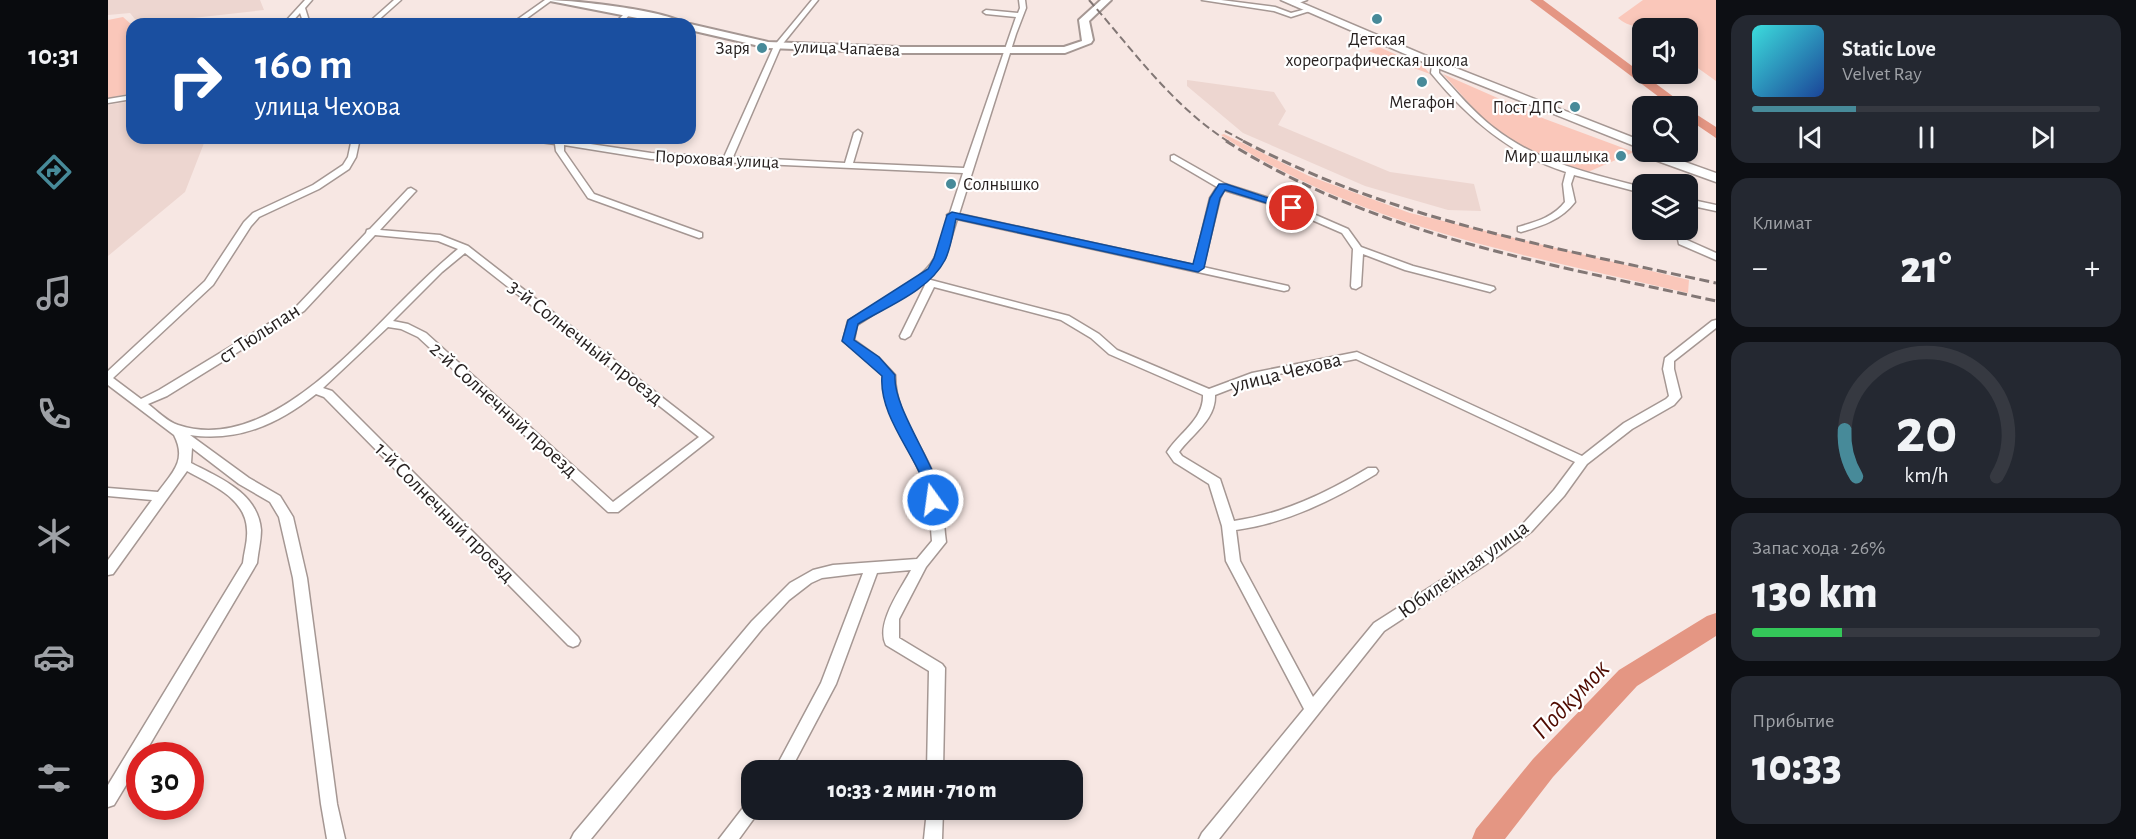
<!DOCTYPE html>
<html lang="ru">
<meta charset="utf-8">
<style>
:root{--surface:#171b24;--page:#242831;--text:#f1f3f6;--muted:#9ea1a6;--line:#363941;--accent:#478a99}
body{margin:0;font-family:"Alegreya Sans",sans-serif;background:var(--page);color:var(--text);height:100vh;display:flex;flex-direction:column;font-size:22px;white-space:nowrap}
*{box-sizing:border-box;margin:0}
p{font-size:20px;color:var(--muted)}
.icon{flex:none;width:33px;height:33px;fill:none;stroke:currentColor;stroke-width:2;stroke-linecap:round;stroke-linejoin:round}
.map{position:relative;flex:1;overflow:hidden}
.sheet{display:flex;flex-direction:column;gap:15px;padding:15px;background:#0d0f14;width:420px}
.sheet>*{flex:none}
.top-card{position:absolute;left:18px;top:18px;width:570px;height:126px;border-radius:18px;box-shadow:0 3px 9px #0003;background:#1a4fa0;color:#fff;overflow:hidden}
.buttons{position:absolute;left:1524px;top:18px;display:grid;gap:12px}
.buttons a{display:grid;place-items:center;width:66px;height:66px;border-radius:12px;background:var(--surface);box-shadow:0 3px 9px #0003;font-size:30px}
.speed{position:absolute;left:18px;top:742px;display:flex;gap:12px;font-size:30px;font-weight:700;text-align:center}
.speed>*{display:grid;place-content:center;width:78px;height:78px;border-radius:50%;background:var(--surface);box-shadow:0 3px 9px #0003;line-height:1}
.speed .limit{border:9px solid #d22;background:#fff;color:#111}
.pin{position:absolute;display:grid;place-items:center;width:51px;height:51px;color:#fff;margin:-26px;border:3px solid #fff;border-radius:50%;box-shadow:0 2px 6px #0007}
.me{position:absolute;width:66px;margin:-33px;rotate:346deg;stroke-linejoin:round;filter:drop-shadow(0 0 4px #0008)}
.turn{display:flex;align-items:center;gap:21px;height:126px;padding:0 30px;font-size:27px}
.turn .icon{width:78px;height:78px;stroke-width:2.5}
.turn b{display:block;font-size:42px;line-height:51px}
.big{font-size:45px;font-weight:800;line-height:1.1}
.sheet .card{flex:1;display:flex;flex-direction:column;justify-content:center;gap:9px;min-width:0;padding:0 21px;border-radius:18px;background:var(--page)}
.sheet .dial{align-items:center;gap:0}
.dial svg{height:156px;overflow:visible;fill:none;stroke:var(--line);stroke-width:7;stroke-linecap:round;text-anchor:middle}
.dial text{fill:var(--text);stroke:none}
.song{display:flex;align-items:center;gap:18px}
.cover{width:72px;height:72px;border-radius:9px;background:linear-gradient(135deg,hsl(180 70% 55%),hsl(220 70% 35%))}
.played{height:6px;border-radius:3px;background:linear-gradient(90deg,var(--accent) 30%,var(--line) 30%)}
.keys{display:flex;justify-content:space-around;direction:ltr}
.heat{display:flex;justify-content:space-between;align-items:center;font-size:33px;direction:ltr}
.charge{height:9px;border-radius:4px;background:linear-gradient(90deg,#34c759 26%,var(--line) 0)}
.trip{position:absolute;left:633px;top:760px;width:342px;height:60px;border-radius:18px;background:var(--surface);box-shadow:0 3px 9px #0003;font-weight:800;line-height:60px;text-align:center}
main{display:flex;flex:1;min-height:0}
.menu{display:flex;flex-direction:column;width:108px;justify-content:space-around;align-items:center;background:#090b0e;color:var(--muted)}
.menu .icon{width:42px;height:42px}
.menu .current{color:var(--accent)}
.menu b{font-size:27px;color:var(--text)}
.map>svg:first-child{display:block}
</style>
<main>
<nav class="menu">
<b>10:31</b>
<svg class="icon current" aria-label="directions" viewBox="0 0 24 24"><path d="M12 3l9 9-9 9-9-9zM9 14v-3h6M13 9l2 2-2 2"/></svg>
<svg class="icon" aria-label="music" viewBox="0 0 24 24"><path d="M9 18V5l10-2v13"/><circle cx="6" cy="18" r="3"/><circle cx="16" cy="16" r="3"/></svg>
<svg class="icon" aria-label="phone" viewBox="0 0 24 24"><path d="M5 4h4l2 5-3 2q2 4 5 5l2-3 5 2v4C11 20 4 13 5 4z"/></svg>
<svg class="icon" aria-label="climate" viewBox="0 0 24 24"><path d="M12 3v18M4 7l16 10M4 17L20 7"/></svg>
<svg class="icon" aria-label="car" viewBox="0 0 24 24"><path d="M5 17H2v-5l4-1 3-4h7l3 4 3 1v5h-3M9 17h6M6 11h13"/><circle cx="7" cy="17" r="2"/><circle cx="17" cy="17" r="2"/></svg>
<svg class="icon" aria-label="filters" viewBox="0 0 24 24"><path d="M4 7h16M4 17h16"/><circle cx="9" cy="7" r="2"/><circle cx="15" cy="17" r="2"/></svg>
</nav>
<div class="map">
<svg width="1608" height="839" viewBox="0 0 1608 839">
<rect width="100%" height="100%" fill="#f7e7e3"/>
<path fill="#edd6d0" d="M0 0H152L156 10 31 24 22 13 0 15Z
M1079 80 1166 92 1178 111 1170 125 1282 172 1366 184 1373 211 1340 210 1257 186 1135 133 1079 86Z
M24 101V138H98L77 192 0 256V105Z"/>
<path fill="#fac7ba" d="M1535 0H1608V81L1580 61V48L1589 40 1580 38V28C1559 28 1526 33 1510 18Z
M15 17 24 25V93L0 98V20Z
M1271 47 1316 67 1322 74 1260 51Z
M1335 74 1437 119 1526 152 1480 172C1444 161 1403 147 1376 119 1362 105 1349 89 1335 74Z
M1116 134 1201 176 1302 213 1581 280 1580 293C1422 256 1250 227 1113 135Z"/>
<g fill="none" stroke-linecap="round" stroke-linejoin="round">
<path fill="#e49683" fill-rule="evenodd" d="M1422 0H1435L1578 106H1563Z
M1580 109 1608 127V138L1580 119Z
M1608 613V636L1529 686 1445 777 1397 839H1364L1368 829 1425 759 1511 670 1599 616Z"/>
<g stroke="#a59793" stroke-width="3">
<path id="minor" d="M197 0H204L197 8 202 24H196L192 13 182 24H175Z
M286 0H293L266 24H259Z
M437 0H444L411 24H403Z
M704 0H710L673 46 625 157 737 163 746 133 750 130 754 133 745 163 856 168 908 17 878 14 875 12 878 10 910 13 912 8 911 0H917L918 8 908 34 851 214 1086 265 1102 198 1109 187 1063 160V156L1066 155 1117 184 1187 206 1240 229 1253 247 1305 266 1386 287 1387 289 1382 292 1297 270 1255 254 1253 286 1248 289 1244 288 1243 286 1245 249 1234 233 1181 210 1116 190 1112 198 1095 267 1180 286 1181 288 1180 290 1176 291 849 219 837 258 819 279 961 316 991 334 1009 350 1101 389 1144 373 1249 352 1474 456 1516 423 1558 399 1561 396 1555 369 1557 358 1604 321 1608 320V328L1566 361V369L1573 397 1566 405 1524 429 1479 464 1456 496 1424 531 1392 555 1276 631 1111 839H1091L1094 833 1196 709 1118 561 1114 526 1101 484 1066 462 1059 452C1071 433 1096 419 1095 395L1001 354 983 338 953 320 826 287 802 336 797 339 793 338 792 336 817 285 813 284 749 325 746 340 771 358 787 375C787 415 813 442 827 478 836 498 835 521 838 542L818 567 791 619V638L834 664 837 668 835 771H819L821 671 778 645C767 624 793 589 803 570L769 573 728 684 682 771H666L713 683 755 573 714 578 703 583 681 600 654 629 483 839H463L466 833 644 621 682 583 705 570 725 565 809 559 824 541C822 521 823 499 815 480 802 444 775 416 775 376L763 362 735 341 740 321C764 306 815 282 827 257 833 245 836 230 841 217L839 215 842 213 855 173 543 159 456 145V151L486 194 594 233V237L591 238 480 198 448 151 447 144 425 141 421 138H442L543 153 616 157 666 46ZM1248 359 1467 462 1446 490 1414 525 1382 549 1266 623 1205 697 1132 561 1128 530C1179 523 1225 500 1268 474L1270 471 1268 468H1260C1218 493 1175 514 1126 521L1112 479 1074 456 1071 452C1084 434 1108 420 1107 395L1151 378Z
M1094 0H1113L1167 7 1183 13 1202 8 1205 10 1183 17 1166 11Z
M1188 0H1199L1185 5 1182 3Z
M519 11 524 12 513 24H506Z
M1331 63 1335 65 1331 68V73C1349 92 1365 112 1386 128 1429 162 1483 174 1534 187V193L1466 175 1463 184 1467 202C1453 220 1434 226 1413 232L1410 231V227C1427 222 1446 217 1457 202L1455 184 1458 172C1401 154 1360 118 1323 73L1324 65Z
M24 95V99L0 103V99Z
M244 138H252L248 157 241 169 211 189 151 217 143 226 105 285 5 378 33 399 51 390 188 307 258 233 259 230 262 229 300 189 303 188 308 191 306 193 272 230 332 235 360 246 605 437 510 512H500L310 337 293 329 280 327 215 388 224 391 470 637 472 641 470 645 465 647 460 645 216 397 208 394C170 424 131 442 82 435L141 478 172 496 185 517 199 578 229 804 237 839H219L213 804 185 578 171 517 162 502 131 484 84 448 83 463C112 478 150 493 153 530 153 541 150 552 149 563L35 756H32V762L6 805 0 807V785L135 563C136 552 140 541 139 530 138 498 104 485 79 471L5 574 0 575V560L44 500 0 496V488L50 492C65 472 79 460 66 435L0 385V371L97 281 136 222 145 213 205 185 235 165 240 157ZM267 235 330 241 350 249C333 263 316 279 300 295 245 349 157 454 70 425 60 422 49 411 40 404L59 396 196 311ZM357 253 591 437 505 502 318 333 300 324 285 321 334 272Z
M1580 199 1608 205V211L1580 205Z
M1568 230H1576L1579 240 1608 253V260L1571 244Z
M644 802V810H652L631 839H611L638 804Z
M819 810H835L834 839H816Z"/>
</g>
<g stroke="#a59793" stroke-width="4">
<path id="secondary" d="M437 0C464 0 558 10 577 24H560Z
M993 0H1003L981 21 985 40 983 43 957 53H792L660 48 582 30V24L660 42 792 47H956L974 41 971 20Z"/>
</g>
<g stroke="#a59793" stroke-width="3">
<path id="primary" d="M1173 0H1187L1335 63 1534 141V149L1327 67Z
M1534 149V152H1549L1608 173V182L1533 155 1532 152Z"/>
</g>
<use href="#minor" fill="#fff" fill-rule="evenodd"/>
<use href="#secondary" fill="#fff" fill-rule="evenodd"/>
<use href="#primary" fill="#fff" fill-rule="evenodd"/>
<path stroke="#827775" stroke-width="2" stroke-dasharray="8 4" stroke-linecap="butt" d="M981 0C1025 50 1064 106 1121 142
M1117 131 1138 142"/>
<path stroke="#827775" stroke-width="3" stroke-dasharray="10 4.5" stroke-linecap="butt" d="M1118 141C1265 235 1441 264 1608 301
M1135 141C1282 219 1447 248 1608 283"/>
</g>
<path fill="#1a73e8" stroke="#114b97" stroke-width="1.5" d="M1111 184H1118L1190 208 1181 210 1117 190 1112 198 1096 268 1090 272 848 219C845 232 843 248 837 260 821 291 778 307 750 324L746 340 771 357 787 375C784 412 842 482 830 504H820C815 495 817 485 813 476 799 445 771 411 774 376L734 341 740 320 820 269 826 258 839 215 844 212 1085 264 1102 198Z"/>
<g fill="#478a99" stroke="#fff" stroke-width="2">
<circle cx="1269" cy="19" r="6"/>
<circle cx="654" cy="48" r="6"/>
<circle cx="1314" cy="82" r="6"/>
<circle cx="1467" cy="107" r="6"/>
<circle cx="1513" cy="156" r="6"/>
<circle cx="843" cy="184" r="6"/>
</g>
<g text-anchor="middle" stroke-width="4.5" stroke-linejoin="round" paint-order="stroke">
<g font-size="18" fill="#272120" stroke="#fff" text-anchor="end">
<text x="1269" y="45" text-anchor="middle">Детская<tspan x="1269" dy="21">хореографическая школа</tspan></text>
<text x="642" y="54">Заря</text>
<text x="1314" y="108" text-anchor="middle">Мегафон</text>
<text x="1455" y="113">Пост ДПС</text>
<text x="1501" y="162">Мир шашлыка</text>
<text x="855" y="190" text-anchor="start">Солнышко</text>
</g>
<g font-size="18" fill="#272120" stroke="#fff">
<text transform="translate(739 48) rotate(2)" y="6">улица Чапаева</text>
<text transform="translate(609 159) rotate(3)" y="6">Пороховая улица</text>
</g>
<g font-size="21" fill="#272120" stroke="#fff">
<text transform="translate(151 333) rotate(-33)" y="7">ст Тюльпан</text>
<text transform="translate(478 342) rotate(38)" y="7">3-й Солнечный проезд</text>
<text transform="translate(1178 372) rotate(-14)" y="7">улица Чехова</text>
<text transform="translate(396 409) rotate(42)" y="7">2-й Солнечный проезд</text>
<text transform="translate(337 512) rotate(45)" y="7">1-й Солнечный проезд</text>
<text transform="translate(1355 569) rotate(-35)" y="7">Юбилейная улица</text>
</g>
<g font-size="27" font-style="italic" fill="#500b00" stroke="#fff">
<text transform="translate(1462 699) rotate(-46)" y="9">Подкумок</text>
</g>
</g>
</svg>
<div class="buttons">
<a><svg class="icon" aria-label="sound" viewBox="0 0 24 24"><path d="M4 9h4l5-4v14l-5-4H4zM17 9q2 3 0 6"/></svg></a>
<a><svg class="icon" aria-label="search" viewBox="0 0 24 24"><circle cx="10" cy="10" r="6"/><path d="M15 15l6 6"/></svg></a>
<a><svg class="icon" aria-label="layers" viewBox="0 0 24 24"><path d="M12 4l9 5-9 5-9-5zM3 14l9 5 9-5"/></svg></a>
</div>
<div class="speed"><div class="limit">30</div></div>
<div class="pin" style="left:1184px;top:208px;background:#d93025"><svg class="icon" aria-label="arrive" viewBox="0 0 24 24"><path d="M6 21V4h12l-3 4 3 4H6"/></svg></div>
<svg class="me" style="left:825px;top:500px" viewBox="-20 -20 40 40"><circle r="17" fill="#1a73e8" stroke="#fff" stroke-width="3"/><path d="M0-11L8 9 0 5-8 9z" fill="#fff"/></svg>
<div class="trip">10:33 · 2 мин · 710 m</div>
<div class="top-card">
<div class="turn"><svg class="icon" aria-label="right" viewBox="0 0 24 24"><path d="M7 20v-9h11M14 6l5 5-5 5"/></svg><div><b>160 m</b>улица Чехова</div></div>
</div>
</div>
<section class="sheet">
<div class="card">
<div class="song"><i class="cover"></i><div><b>Static Love</b><p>Velvet Ray</p></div></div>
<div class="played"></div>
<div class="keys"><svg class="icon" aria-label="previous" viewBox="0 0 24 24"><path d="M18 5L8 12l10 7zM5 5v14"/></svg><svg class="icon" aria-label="pause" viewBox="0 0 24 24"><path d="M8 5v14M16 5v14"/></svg><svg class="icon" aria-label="next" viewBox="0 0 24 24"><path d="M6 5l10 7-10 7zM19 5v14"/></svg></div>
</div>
<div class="card"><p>Климат</p>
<div class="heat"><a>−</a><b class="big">21°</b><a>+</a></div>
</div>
<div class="card dial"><svg viewBox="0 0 100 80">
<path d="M14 69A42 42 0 1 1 86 69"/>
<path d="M14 69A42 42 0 0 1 8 45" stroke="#478a99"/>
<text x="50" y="56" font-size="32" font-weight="700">20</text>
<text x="50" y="72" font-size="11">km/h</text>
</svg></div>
<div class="card"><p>Запас хода · 26%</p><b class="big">130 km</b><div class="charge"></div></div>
<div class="card"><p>Прибытие</p><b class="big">10:33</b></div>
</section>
</main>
